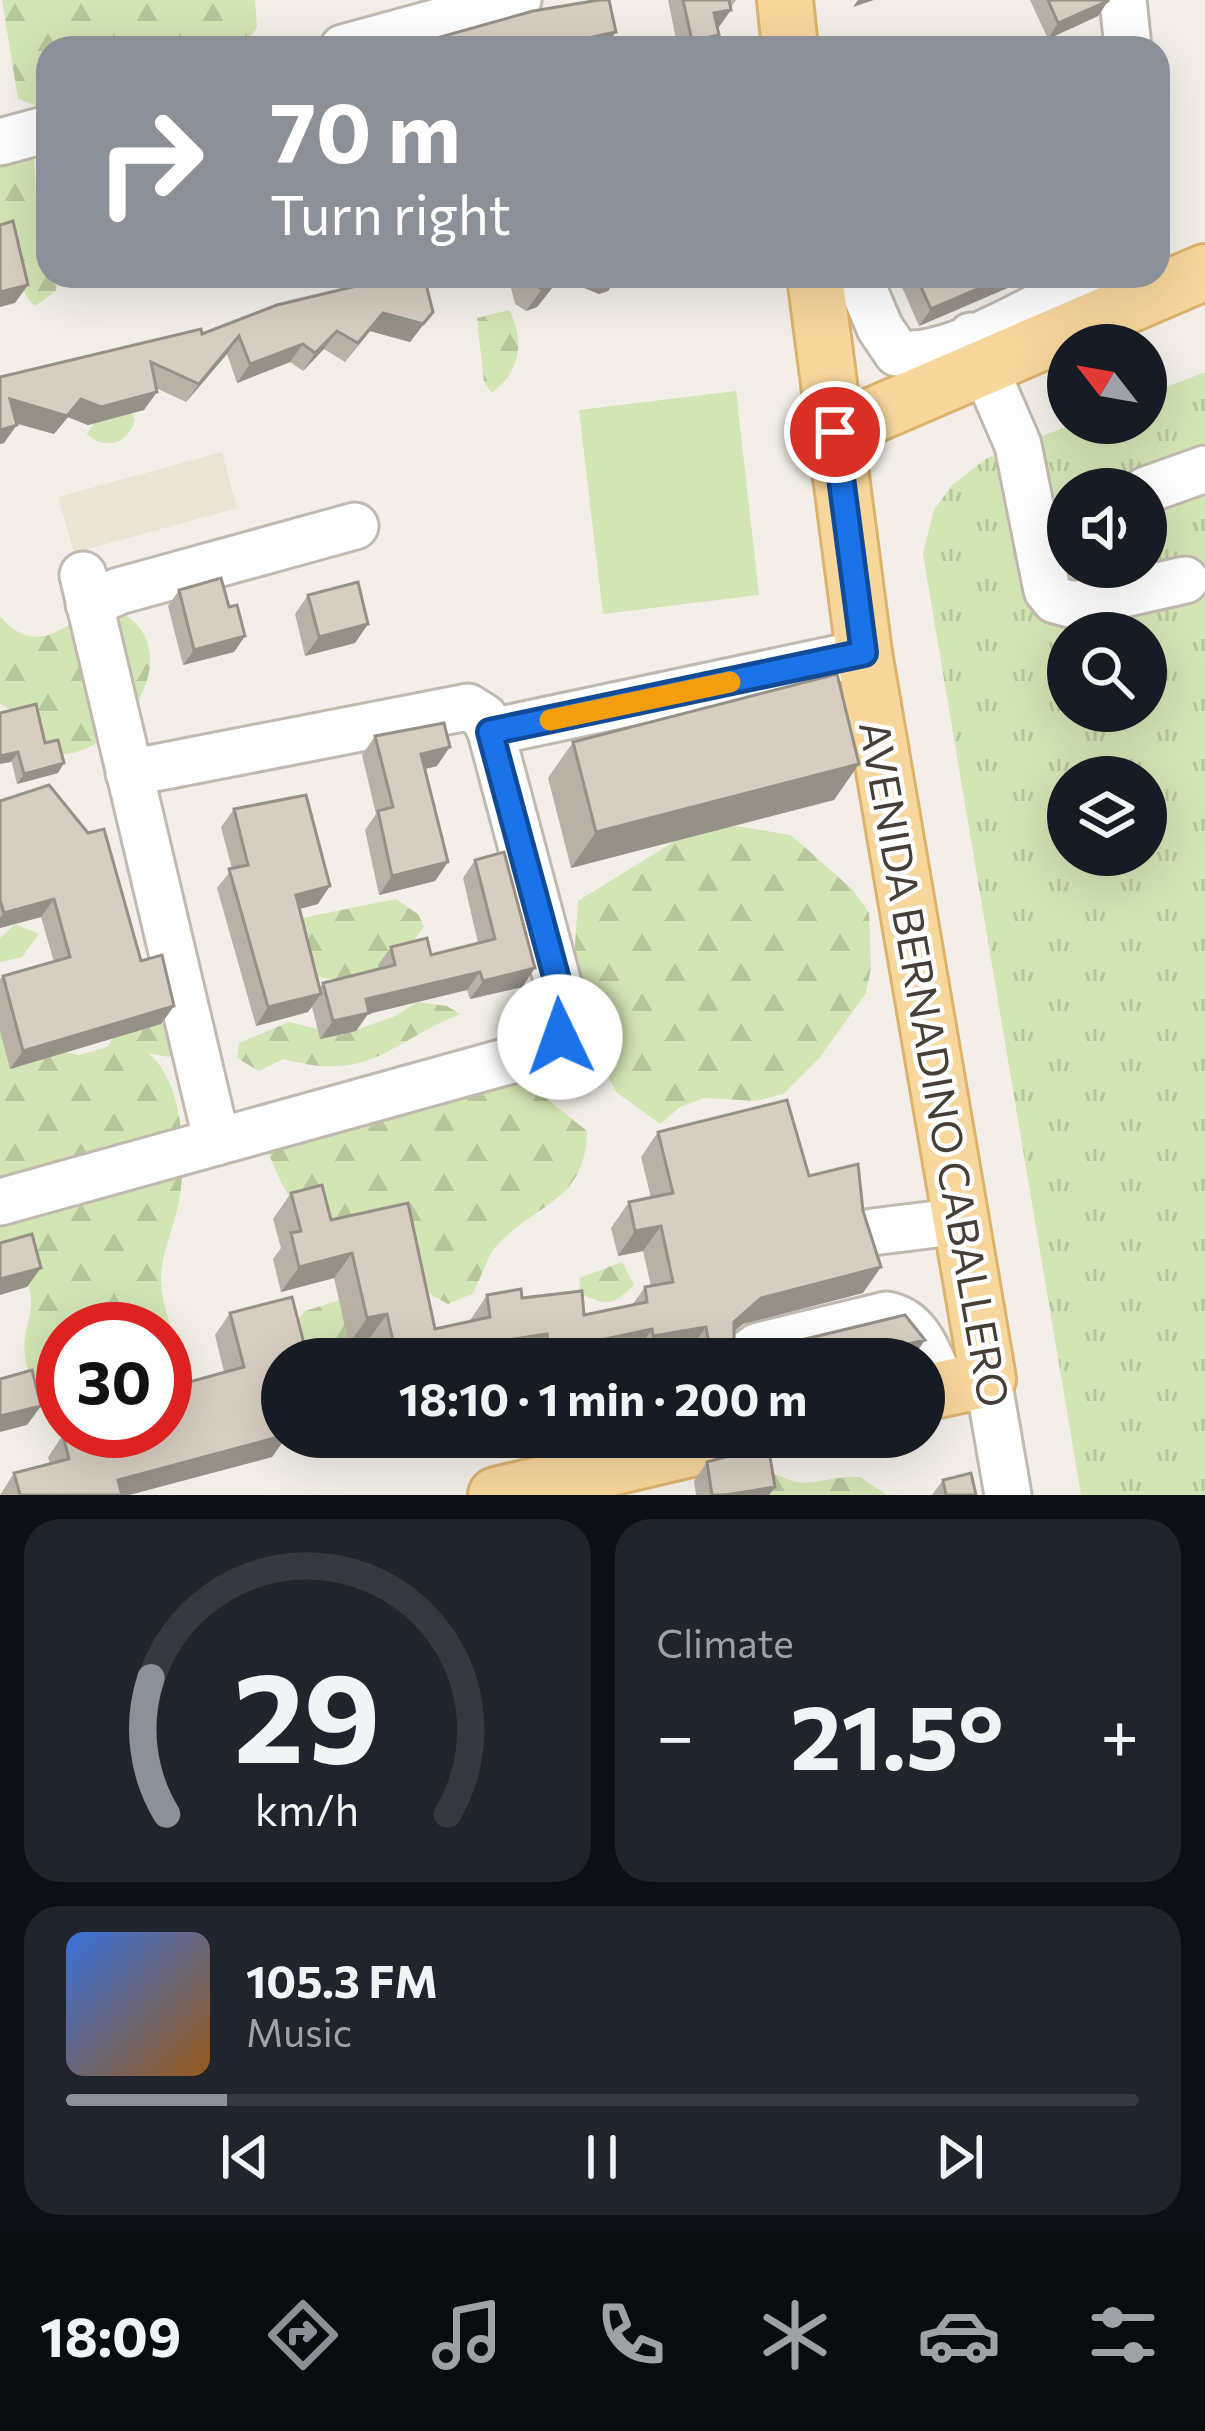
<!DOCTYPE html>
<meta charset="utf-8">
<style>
:root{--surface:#171b24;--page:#20242c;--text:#f1f3f6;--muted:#9ea1a6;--line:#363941;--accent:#8c9099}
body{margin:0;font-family:Commissioner,sans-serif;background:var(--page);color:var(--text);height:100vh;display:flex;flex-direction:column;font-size:45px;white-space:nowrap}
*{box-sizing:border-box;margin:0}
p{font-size:39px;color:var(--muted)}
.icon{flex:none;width:66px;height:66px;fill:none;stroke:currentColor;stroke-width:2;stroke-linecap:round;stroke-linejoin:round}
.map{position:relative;height:1495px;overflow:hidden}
.drawer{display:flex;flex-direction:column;gap:24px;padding:24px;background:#0d0f14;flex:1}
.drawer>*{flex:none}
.top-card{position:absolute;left:36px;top:36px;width:1134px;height:252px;border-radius:36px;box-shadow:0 12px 48px #0002;background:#8c9099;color:#fff;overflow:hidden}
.needle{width:78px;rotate:301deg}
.tools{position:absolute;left:1047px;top:324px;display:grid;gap:24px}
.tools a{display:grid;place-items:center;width:120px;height:120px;border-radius:50%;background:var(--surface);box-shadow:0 12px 48px #0002;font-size:60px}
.speed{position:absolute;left:36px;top:1302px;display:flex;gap:24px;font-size:60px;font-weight:700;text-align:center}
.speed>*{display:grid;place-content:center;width:156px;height:156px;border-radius:50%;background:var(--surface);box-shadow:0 12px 48px #0002;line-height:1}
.speed .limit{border:18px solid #d22;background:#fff;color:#111}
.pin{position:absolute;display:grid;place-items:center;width:102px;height:102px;color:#fff;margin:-51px;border:6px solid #fff;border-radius:50%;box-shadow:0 3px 12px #0007}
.me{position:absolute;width:132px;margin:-66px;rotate:357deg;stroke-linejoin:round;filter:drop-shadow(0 0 9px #0008)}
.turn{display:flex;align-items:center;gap:42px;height:252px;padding:0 36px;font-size:54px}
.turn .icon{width:156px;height:156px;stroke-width:2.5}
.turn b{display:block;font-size:84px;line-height:102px}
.big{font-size:90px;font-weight:700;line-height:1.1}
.drawer .card{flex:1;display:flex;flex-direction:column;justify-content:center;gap:18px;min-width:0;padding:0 42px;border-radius:36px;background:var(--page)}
.drawer .dial{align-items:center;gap:0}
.dial svg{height:312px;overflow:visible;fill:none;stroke:var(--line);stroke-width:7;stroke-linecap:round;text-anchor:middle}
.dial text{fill:var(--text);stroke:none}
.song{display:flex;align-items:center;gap:36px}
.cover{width:144px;height:144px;border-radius:18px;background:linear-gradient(135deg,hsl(220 70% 55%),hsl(30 70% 35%))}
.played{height:12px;border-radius:6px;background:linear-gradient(90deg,var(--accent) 15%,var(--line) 15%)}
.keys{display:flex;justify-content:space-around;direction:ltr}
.heat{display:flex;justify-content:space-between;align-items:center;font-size:66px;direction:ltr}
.drawer .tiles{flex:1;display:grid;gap:24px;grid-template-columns:1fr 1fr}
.card:last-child{grid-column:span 2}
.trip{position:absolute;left:261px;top:1338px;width:684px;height:120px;border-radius:60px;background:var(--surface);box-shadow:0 12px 48px #0002;font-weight:700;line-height:120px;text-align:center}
.menu{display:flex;height:192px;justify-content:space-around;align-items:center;background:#090b0e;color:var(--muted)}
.menu .icon{width:84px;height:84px}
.menu .on{color:var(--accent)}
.menu b{font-size:54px;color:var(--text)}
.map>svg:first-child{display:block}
</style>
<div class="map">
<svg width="1205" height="1495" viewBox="0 0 1205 1495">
<defs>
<pattern id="grass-tufts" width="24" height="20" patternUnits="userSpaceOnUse" patternTransform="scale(3)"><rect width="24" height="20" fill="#d2e5b4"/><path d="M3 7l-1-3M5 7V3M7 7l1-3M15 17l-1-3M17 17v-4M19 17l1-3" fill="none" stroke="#b6c69b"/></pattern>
<pattern id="forest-firs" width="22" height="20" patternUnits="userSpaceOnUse" patternTransform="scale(3)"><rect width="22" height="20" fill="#d2e5b4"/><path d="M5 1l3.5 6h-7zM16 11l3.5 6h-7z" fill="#b6c69b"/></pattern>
</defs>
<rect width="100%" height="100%" fill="#f3efe8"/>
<path fill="#ebe3d3" d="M222 452 237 508 74 553 58 497Z"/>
<path fill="url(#grass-tufts)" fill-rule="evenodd" d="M1205 372V1495H1081L923 554 934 510 952 485 987 458 1076 423H1146V395ZM1068 489H1146V567H1068ZM1068 633H1146V711H1068ZM1068 777H1146V855H1068Z"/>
<path fill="url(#forest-firs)" d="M2 0H255L257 27 243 48H48V110L18 99Z
M0 147 34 154 37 223 48 276 57 277 56 291 35 306C16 291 20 263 18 240L0 226Z
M509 310C525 340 521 371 492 393L484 382 477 318Z
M102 409 131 413 135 420C128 444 105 451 87 434Z
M96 602C214 634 112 774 46 752L26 717 0 704V616C33 656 65 631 96 602Z
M707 821 791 835 853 890 869 913 871 967 866 993 820 1057 783 1094 756 1101 704 1098 680 1107 660 1124 616 1092 603 1066 574 959 578 901Z
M396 899 419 915 424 927C395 967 360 991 310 974L297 919Z
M15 924 39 934 22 957 0 962V938Z
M157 974 193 1040 169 1057 148 1053C184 1082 187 1157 179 1201 174 1229 160 1254 161 1283 162 1317 185 1339 165 1372V1329H63V1397L32 1381C5 1317 64 1314 0 1243V1018L26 1044 79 1055 107 1047Z
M418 1002 447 1006 460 1014C388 1043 372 1083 283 1059L259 1071 237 1058 239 1043 289 1022 341 1035 393 1017Z
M522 1079 587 1131C586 1201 537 1203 498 1244 487 1255 481 1280 472 1294L448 1304 425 1291 363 1223C298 1215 293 1213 268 1152L299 1100Z
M622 1262 634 1285C613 1306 605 1307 579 1292L580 1278Z
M362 1293 372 1344 364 1359H291L286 1333 305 1311Z
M762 1468C816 1495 804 1477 860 1477L887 1495H728Z"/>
<path fill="#d2e5b4" d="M736 391 759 595 603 614 579 410Z"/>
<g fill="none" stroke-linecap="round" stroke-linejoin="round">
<g stroke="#c1b9ae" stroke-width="51">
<path id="minor" d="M1123 0 1128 48
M343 48 518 0
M0 142 48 129
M858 276 880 328 897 353C948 363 1043 302 1091 279
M971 336 1018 445 1047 590 1055 600 1074 605 1185 580
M1146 490 1205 469
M83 575 217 1142
M89 604 119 591 355 526
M491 732 864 653
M0 1202 537 1053 560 1037 564 1006 491 732 484 717 468 707 129 773
M872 1232 961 1221
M740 1359 758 1346 886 1315C921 1321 929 1358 944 1388
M988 1379 1008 1495"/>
</g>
<g stroke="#dcb36d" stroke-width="60">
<path id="major" d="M785 0 790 48
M815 276 864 653 988 1379 924 1393
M834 432 1205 272
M496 1495 741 1437"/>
</g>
<use href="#minor" stroke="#fff" stroke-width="45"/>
<use href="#major" stroke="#f8d79d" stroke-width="54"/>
</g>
<path fill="#b9b0a6" d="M668 0H736L717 28 710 48H660L677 44Z
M1030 0H1108V1L1098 16 1048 39Z
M48 146V200L38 160Z
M508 276H619L608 291 599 294 560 278 537 307 526 311 515 304Z
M635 276H677L641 284Z
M900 276H1024L1019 283 919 326 898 278Z
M433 312 410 342 370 331 345 362 324 349 303 371 290 362 237 383 227 354 186 402 156 388 144 410 88 425 68 417 54 434 16 423 4 443 0 444V377L202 334Z
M179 590 229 607 245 636 234 652 183 665 168 606Z
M308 595 368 624 355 643 305 656 295 614Z
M0 713 45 743 58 773 17 784Z
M375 736 437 766 425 769 448 862 435 881 379 895 365 830 376 814 362 755Z
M573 742 834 800 571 868 548 778Z
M0 801 141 961 174 1006 161 1024 10 1069 0 1031V979L3 976 54 962 41 917 0 928Z
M234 809 318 904 300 909 320 988 323 983 379 969 378 965 391 947 431 955 478 943 463 878 475 860 535 968 522 987 470 999 467 990 368 1014 356 1031 320 1039 312 1007 308 1012 256 1026 217 888 232 869 221 827Z
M658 1132 809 1176 863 1293 743 1324 734 1331 725 1359H689L688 1352 648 1359H635L634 1355 614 1359H373L369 1339 349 1344 334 1278 281 1292 273 1259 281 1248 273 1219 291 1193 331 1220 435 1329 469 1322 487 1295 522 1298 584 1315 632 1305 645 1287 651 1286 643 1251 618 1256 611 1228 629 1202 651 1198 641 1157Z
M230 1313 282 1437H286L272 1457 129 1495H0L14 1473 50 1464 48 1457 63 1435 165 1431V1390L167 1388 224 1372 215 1335Z
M328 1437H381L375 1446 332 1456Z
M707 1462 775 1487 769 1495H696L694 1481Z
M943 1480 976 1495H932Z"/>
<path fill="#969087" d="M858 0H874L853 7Z
M1108 1 1098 16 1048 39 1058 23Z
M731 10 719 27 702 31 714 13Z
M616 32 605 47 602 48H542Z
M719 35 710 48H687L692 41Z
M560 276H619L608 291 599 294 560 278 537 307 526 311 542 289Z
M647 276H677L641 284Z
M1008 276H1024L1019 283 919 326 931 309Z
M28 285 15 303 0 307V292Z
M433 312 410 342 370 331 345 362 383 313Z
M337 331 324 349 303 371 315 353Z
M239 336 227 354 186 402 199 384Z
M303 344 290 362 237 383 250 364Z
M157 392 144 410 88 425 68 417 54 434 0 419 10 399H81Z
M17 425 4 443 0 444V430Z
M368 624 355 643 305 656 319 637Z
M245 636 234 652 183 665 194 650Z
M450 747 437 766 408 773 421 754Z
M18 752 11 762 0 764V756Z
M64 763 58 773 17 784 24 774Z
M859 764 834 800 571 868 596 832Z
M448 862 435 881 379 895 392 876Z
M330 886 318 904 284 913 296 895Z
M54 899 41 917 0 928V918L4 913Z
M535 968 522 987 470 999 483 981Z
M480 972 467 990 368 1014 356 1031 320 1039 333 1021 366 999Z
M321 994 308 1012 256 1026 268 1007Z
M174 1006 161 1024 10 1069 23 1051Z
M661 1226 643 1251 618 1256 635 1231Z
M352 1253 334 1278 281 1292 299 1267Z
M881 1267 863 1293 743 1324 716 1347 734 1322 761 1298Z
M41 1268 27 1287 0 1295V1279Z
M387 1314 369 1339 349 1344 367 1318Z
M706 1327 688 1352 637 1359 653 1336Z
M652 1329 634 1355 614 1359H543L549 1351Z
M547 1334 530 1359H477L488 1343Z
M925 1340 912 1359H846Z
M734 1346 725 1359H704L710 1350Z
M41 1406 27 1425 0 1432V1416Z
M282 1437H286L272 1457 129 1495H108L118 1480Z
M345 1437H381L375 1446 332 1456Z
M775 1487 769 1495H725Z"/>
<path fill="#d7cdc1" stroke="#969087" stroke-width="3" d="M599 0H609L616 32 542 48H435L433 39 533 11Z
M683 0H729L731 10 714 13 719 35 692 41Z
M1048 0H1108V1L1058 23Z
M13 221 28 285 0 292V225Z
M398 276H424L433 312 423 324 383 313 358 343 337 331 315 353 303 344 250 364 239 336 199 384 151 362 157 392 101 407 81 399 67 416 10 399 17 425 0 430V377L201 329 202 334 277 305Z
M529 276H560L553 285 542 289 531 282Z
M916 276H1008L931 309Z
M221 578 229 607 237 605 245 636 194 650 179 590Z
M358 582 368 624 319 637 308 595Z
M837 674 859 764 596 832 573 742Z
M36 704 45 743 58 740 64 763 24 774 18 752 0 756V713Z
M444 723 450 747 421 754 448 862 392 876 378 811 393 807 375 736Z
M49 785 88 833 104 829 141 961 162 955 174 1006 23 1051 3 976 70 957 54 899 4 913 0 900V801Z
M306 795 330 886 296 895 321 994 268 1007 229 869 248 865 234 809Z
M504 852 535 968 483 981 480 972 366 999 369 1013 333 1021 323 983 395 965 391 947 427 938 431 955 495 939 475 860Z
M787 1100 809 1176 858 1164 863 1211 881 1267 761 1298 734 1322V1346L710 1350 706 1327 653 1336 652 1329 549 1351 547 1334 488 1343 492 1359H397L387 1314 367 1318 352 1253 299 1267 291 1233 301 1231 291 1193 322 1185 331 1220 408 1203 435 1329 490 1317 487 1295 521 1289 522 1298 582 1291 584 1315 647 1302 645 1287 673 1282 661 1226 635 1231 629 1202 673 1193 658 1132Z
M32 1234 41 1268 0 1279V1243Z
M292 1297 308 1359H282V1436L118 1480 122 1495H20L14 1473 69 1459 63 1435 78 1431H165V1404L171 1402 167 1388 244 1367 230 1313Z
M905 1315 925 1340 846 1359H772L771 1355 789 1343Z
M32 1370 41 1406 0 1416V1379Z
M768 1445 775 1487 725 1495H712L707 1462Z
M971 1473 976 1495H946L943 1480Z"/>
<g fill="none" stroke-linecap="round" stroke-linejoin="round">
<g stroke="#114b97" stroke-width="30">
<path id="route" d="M560 1037 564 1006 490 732 864 653 835 432"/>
</g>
<use href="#route" stroke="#1a73e8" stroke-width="21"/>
<path stroke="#f59e0b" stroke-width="21" d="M550 720 730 682"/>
</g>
<g text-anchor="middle" stroke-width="9" stroke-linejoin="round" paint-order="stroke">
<g font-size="42" fill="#463f37" stroke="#fff">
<text transform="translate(934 1064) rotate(80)" y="15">AVENIDA BERNADINO CABALLERO</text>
</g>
</g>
</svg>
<div class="tools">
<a><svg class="needle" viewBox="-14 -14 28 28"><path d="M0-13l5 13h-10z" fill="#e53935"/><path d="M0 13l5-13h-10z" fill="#9ea1a6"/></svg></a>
<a><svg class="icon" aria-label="sound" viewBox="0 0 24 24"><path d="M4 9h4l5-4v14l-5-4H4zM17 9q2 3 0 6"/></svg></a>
<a><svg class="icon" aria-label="search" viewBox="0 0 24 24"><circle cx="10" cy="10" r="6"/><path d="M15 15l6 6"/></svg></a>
<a><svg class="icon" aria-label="layers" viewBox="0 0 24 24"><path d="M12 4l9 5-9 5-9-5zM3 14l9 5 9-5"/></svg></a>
</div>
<div class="speed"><div class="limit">30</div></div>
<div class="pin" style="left:835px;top:432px;background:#d93025"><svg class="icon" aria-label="arrive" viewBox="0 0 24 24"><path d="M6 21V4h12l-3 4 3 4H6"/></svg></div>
<svg class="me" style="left:560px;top:1037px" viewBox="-20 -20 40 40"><circle r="19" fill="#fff"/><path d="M0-13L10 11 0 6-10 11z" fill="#1a73e8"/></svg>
<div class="trip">18:10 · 1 min · 200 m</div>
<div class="top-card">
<div class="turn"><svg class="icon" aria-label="right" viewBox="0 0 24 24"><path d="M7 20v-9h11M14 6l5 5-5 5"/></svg><div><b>70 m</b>Turn right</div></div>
</div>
</div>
<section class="drawer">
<div class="tiles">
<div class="card dial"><svg viewBox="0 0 100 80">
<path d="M14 69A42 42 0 1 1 86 69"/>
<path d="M14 69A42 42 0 0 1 10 34" stroke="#8c9099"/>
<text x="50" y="56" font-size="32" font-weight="700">29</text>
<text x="50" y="72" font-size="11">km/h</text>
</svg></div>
<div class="card"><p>Climate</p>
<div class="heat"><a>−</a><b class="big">21.5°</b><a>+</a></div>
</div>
<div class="card">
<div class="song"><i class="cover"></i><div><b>105.3 FM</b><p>Music</p></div></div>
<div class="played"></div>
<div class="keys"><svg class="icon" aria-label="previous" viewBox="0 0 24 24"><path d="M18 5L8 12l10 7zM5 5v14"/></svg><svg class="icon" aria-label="pause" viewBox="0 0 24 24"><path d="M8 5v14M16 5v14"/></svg><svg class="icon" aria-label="next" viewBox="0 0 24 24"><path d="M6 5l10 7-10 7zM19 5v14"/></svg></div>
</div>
</div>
</section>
<nav class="menu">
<b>18:09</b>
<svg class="icon on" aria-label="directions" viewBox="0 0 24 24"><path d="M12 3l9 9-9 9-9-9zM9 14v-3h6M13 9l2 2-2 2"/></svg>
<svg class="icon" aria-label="music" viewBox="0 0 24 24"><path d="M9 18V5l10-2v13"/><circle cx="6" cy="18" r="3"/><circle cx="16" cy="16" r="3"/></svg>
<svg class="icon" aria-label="phone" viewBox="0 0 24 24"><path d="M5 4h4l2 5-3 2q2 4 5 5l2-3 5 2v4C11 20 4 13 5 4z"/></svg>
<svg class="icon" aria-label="climate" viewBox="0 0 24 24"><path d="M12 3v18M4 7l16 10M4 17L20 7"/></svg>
<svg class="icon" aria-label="car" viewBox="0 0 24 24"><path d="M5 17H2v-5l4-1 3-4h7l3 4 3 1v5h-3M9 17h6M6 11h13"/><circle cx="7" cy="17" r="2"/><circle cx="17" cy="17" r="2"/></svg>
<svg class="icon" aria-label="filters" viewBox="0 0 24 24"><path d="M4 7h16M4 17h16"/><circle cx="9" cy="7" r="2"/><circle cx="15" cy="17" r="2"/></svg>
</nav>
